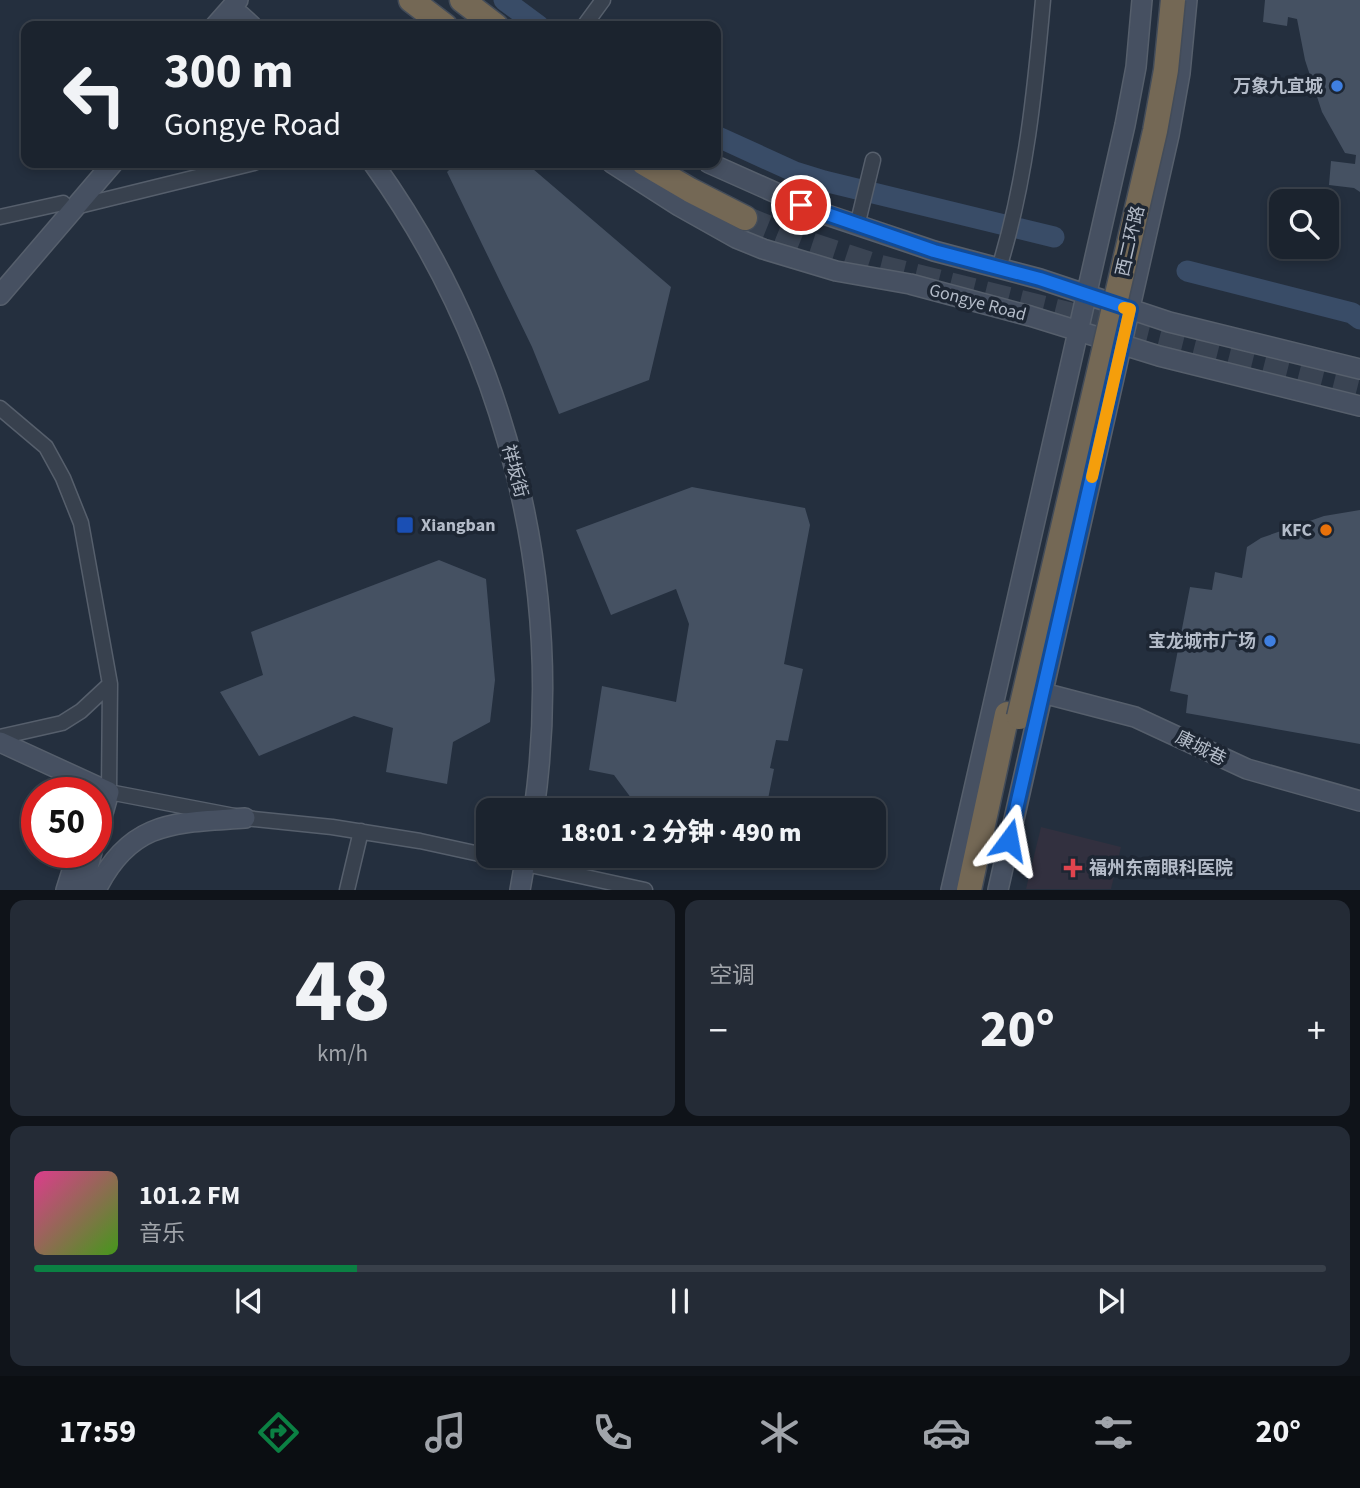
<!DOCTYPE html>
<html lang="zh">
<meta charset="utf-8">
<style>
:root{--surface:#1b232e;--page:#242b36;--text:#f1f3f6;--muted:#a0a4aa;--line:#39404a;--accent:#0b8043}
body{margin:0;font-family:"Source Sans 3","Noto Sans SC",sans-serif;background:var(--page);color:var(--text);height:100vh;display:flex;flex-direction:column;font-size:26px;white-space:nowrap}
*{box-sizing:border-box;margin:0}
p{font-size:23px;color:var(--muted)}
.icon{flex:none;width:38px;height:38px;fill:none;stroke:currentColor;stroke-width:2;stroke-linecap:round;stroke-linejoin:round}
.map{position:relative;height:890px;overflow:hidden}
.drawer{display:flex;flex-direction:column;gap:10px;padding:10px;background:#0f1319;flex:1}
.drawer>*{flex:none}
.guide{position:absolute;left:21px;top:21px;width:700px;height:147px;border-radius:14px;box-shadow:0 4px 10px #0003,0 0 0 2px var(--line);background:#1b232e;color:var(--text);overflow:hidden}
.fabs{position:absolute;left:1269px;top:189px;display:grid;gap:14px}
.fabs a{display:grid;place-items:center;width:70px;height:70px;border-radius:14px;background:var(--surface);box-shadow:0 4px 10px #0003,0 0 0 2px var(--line);font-size:35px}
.speed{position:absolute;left:21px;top:777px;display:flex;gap:14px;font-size:35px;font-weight:700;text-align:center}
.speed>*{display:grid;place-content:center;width:91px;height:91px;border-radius:50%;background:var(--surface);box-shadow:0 4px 10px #0003,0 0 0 2px var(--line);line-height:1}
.speed .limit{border:10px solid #d22;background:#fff;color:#111}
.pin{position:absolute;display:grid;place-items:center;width:60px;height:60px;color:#fff;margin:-30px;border:4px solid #fff;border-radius:50%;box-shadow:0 2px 7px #0007}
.me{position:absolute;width:77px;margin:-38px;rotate:13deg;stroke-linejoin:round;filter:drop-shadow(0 0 5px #0008)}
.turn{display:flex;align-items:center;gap:24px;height:147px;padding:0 28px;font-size:32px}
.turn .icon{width:91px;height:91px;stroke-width:2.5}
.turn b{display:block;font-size:49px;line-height:60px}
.big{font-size:52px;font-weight:800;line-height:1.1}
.drawer .tile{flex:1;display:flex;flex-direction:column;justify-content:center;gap:10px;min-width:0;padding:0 24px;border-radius:14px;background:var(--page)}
.drawer .dial{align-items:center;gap:0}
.dial b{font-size:91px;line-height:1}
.song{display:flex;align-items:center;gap:21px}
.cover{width:84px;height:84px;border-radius:10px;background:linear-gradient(135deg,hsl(330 70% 55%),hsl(100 70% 35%))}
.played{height:7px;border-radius:4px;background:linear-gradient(90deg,var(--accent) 25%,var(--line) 25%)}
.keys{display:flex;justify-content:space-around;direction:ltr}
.heat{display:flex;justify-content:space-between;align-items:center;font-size:38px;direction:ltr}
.drawer .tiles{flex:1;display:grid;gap:10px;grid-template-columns:1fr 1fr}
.tile:last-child{grid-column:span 2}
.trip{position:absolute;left:476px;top:798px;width:410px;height:70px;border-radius:14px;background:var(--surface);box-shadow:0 4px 10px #0003,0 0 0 2px var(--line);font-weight:800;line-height:70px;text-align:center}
.tab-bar{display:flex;height:112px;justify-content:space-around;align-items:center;background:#0b0e12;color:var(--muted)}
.tab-bar .icon{width:49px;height:49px}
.tab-bar .selected{color:var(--accent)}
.tab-bar b{font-size:32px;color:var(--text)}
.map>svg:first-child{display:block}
</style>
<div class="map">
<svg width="1360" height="890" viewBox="0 0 1360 890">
<rect width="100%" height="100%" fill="#242f3e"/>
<path fill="#32303f" d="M1041 827 1121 847 1111 889H1026Z"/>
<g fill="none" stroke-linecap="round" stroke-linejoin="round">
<path stroke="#394c67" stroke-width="21" d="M504 0 539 26
M716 136 795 172 824 181 1054 237
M1187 271 1352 313 1360 319"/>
</g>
<path fill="#455162" d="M1265 0H1360V192L1354 188 1329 185 1331 161 1355 164 1356 155 1345 153 1322 112 1305 60 1297 19 1288 17 1287 26 1263 22Z
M456 163H526L671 287 649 380 559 414 532 347 447 172Z
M692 487 805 508 810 525 784 664 803 669 788 741 776 740 770 768 774 769 767 804 760 803 758 810H640L614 775 589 770 602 686 676 702 689 624 676 589 611 615 576 530Z
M1360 510V744L1186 713 1188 695 1170 691 1190 587 1212 590 1215 572 1242 578 1247 547 1261 538 1324 516Z
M439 560 486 579 495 680 490 722 453 742 447 784 386 772 393 728 354 716 259 756 220 692 263 675 251 632Z"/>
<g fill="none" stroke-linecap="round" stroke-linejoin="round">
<path stroke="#3a4453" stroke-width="24" stroke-dasharray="24 12" stroke-linecap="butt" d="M745 218 810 244 877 266 1360 387"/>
<g stroke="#565f6c" stroke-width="17">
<path id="street" d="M584 26 603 0
M75 207 254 163
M0 217 63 203
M857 226 873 160
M999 268C1026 181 1035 90 1043 0
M0 408 46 447 63 478 81 523 110 684 109 792 245 818 332 827 420 841 645 890
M0 737 62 723 81 711 110 684
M347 890 361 831"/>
</g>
<g stroke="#565f6c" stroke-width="22">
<path id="secondary" d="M240 15 252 26
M215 26 238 0
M373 163C506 348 566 584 534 810
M612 163 679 206 736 238 763 249 836 271 910 284 1030 316 1159 356 1360 406
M709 163 821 213 934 251 1040 279 1169 322 1360 369
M0 295 113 163
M1043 693 1135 717 1247 769 1360 801
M0 742 109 792 96 838
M66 890 78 852
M82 890 92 852
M96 890C131 819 176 823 245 818
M520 890 526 856
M951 890 1125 125 1136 67 1142 0
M998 890 1169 135 1180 73 1187 0"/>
</g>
<g stroke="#434c59" stroke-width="27">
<path id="highway" d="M411 0 445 26
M462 0 496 26
M644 163 690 190 745 218
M969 890 1007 714"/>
</g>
<use href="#street" stroke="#38414e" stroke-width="14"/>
<use href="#secondary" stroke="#465061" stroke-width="19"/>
<use href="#highway" stroke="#746855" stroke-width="24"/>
<g stroke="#434c59" stroke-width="27" stroke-linecap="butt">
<path id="highway-bridge" d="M1019 717 1155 131 1166 70 1173 0"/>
</g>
<use href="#highway-bridge" stroke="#746855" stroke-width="24"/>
</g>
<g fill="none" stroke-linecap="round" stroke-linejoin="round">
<g stroke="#114b97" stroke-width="18">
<path id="route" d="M801 205 934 251 1040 279 1130 309 1009 840"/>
</g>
<use href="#route" stroke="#1a73e8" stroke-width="12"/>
<path stroke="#f59e0b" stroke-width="12" d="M1092 477 1130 309 1124 308"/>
</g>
<g fill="#3f7fe0" stroke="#1d2633" stroke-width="2.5">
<circle cx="1337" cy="86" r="7"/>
<circle cx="1270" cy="641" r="7"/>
</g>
<rect fill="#1a4fb4" stroke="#1d2633" stroke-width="2.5" x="396" y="516" width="18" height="18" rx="3.5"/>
<circle fill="#e8710a" stroke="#1d2633" stroke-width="2.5" cx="1326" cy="530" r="7"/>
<path fill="#e0444e" stroke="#1d2633" stroke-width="2.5" d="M1069.5 857.5h7v7h7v7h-7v7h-7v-7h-7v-7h7z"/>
<g text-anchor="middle" stroke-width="7" stroke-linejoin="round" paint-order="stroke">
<g font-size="18" font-weight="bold" fill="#b4bcc9" stroke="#1d2633" text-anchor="end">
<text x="1323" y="92">万象九宜城</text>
<text x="421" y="531" text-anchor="start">Xiangban</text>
<text x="1312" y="536">KFC</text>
<text x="1256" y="647">宝龙城市广场</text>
<text x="1089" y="874" text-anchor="start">福州东南眼科医院</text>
</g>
<g font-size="18" fill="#b4bcc9" stroke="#1d2633">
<text transform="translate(1130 241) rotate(-77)" y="6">西二环路</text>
<text transform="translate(978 302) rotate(15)" y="6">Gongye Road</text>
<text transform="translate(515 471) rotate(75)" y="6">祥坂街</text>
<text transform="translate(1201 748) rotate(27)" y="6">康城巷</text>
</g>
</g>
</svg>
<div class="fabs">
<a><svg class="icon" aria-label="search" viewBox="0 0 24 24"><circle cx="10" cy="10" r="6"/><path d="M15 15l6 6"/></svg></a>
</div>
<div class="speed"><div class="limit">50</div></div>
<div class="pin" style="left:801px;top:205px;background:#d93025"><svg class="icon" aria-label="arrive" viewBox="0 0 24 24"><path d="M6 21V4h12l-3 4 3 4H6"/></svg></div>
<svg class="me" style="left:1009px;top:840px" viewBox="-20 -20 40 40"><path d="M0-17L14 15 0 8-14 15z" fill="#1a73e8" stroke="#fff" stroke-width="4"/></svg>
<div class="trip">18:01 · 2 分钟 · 490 m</div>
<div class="guide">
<div class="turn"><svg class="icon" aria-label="left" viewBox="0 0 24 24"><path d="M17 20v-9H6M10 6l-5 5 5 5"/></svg><div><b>300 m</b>Gongye Road</div></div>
</div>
</div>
<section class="drawer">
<div class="tiles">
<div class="tile dial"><b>48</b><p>km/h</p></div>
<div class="tile"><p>空调</p>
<div class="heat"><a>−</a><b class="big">20°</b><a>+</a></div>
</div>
<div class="tile">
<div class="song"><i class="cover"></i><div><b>101.2 FM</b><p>音乐</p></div></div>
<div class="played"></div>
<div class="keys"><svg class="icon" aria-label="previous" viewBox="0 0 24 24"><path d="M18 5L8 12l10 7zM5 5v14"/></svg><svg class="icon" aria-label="pause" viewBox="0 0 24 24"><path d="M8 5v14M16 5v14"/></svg><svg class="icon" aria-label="next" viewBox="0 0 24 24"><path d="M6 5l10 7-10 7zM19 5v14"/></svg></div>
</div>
</div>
</section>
<nav class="tab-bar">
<b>17:59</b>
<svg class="icon selected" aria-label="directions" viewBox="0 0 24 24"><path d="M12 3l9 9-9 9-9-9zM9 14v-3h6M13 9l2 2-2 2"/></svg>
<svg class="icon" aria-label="music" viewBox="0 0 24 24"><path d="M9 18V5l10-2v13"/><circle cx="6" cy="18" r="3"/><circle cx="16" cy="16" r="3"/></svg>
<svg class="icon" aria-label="phone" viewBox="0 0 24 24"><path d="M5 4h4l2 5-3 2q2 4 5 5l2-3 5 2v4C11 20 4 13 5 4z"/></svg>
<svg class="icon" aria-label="climate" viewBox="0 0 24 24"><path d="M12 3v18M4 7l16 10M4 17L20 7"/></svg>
<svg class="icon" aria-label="car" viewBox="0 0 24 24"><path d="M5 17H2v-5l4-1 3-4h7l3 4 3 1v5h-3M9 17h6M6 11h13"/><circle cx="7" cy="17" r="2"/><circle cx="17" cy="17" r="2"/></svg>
<svg class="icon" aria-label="filters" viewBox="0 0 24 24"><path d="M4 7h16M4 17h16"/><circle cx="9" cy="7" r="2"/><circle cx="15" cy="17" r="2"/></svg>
<b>20°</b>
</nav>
